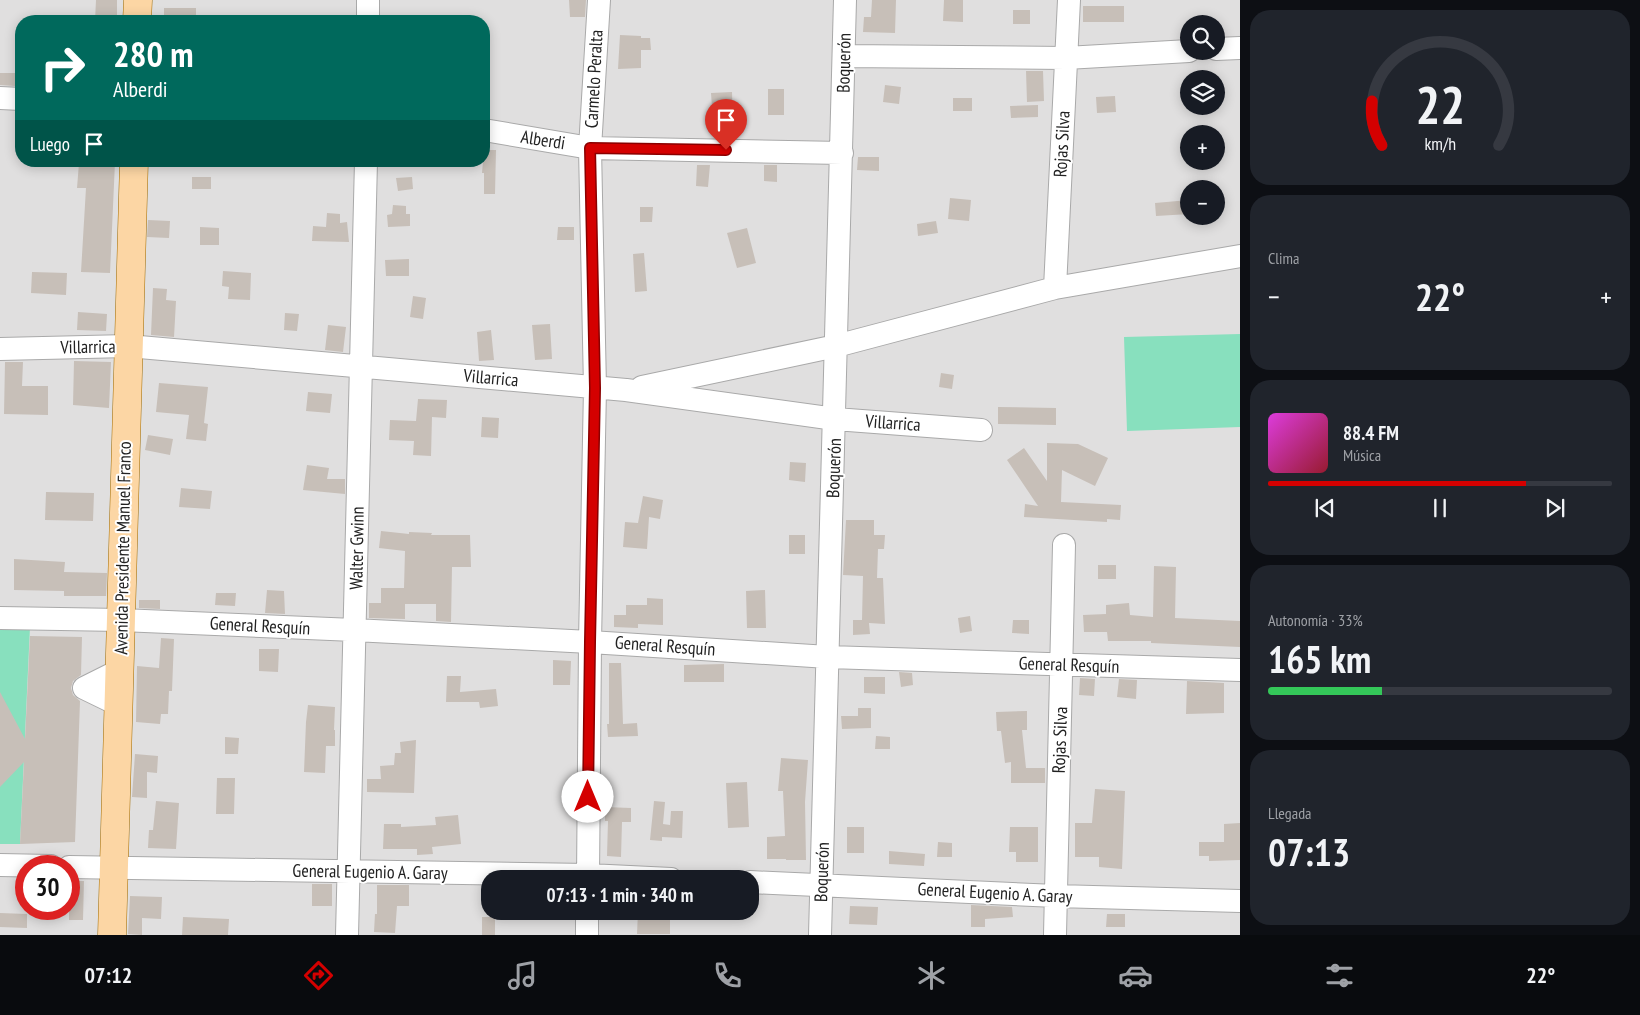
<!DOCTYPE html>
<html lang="es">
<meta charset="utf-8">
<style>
:root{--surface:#171b24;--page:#20242c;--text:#f1f3f6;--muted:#9ea1a6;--line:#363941;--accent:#d40000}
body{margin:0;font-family:"PT Sans Narrow",sans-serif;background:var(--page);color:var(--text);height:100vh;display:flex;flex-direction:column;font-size:19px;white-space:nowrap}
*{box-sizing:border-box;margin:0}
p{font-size:16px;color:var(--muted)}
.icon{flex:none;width:28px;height:28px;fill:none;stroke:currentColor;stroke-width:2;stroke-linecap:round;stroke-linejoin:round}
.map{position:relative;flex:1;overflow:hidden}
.sheet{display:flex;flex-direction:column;gap:10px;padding:10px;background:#0d0f14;width:400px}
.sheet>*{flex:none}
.banner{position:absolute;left:15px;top:15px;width:475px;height:152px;border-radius:20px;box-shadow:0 2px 12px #0003;background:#00695c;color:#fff;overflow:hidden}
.controls{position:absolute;left:1180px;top:15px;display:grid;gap:10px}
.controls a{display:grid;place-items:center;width:45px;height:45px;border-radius:50%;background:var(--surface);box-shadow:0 2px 12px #0003;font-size:25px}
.speed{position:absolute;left:15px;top:855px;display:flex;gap:10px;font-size:25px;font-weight:700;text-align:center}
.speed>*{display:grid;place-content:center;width:65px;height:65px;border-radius:50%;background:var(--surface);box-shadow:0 2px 12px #0003;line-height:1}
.speed .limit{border:8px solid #d22;background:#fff;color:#111}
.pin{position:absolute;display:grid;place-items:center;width:42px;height:42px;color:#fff;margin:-51px -21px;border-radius:50% 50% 50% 0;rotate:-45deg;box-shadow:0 0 5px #0007}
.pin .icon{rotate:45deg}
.me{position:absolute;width:55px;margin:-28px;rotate:0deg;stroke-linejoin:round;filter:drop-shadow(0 0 4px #0008)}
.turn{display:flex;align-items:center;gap:18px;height:105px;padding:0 15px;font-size:22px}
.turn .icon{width:65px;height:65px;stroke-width:2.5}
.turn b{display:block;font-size:35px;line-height:42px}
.then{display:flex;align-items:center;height:48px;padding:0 15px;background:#0003;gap:10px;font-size:19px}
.big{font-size:38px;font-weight:800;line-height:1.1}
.sheet .card{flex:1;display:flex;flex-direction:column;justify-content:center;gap:8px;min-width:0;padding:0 18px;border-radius:20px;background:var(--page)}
.sheet .dial{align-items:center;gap:0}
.dial svg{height:130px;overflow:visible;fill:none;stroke:var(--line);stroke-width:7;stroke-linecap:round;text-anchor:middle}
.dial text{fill:var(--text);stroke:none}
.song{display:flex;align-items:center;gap:15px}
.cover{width:60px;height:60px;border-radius:8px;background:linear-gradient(135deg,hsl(300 70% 55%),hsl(350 70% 35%))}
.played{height:5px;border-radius:2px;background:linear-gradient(90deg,var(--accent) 75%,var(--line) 75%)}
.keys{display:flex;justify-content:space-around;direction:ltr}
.heat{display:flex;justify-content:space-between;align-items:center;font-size:28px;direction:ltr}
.charge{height:8px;border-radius:4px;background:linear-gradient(90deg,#34c759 33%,var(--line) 0)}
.trip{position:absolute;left:481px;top:870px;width:278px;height:50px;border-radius:20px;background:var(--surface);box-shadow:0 2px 12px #0003;font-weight:800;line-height:50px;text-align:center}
.dock{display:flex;height:80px;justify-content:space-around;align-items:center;background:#090b0e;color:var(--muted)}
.dock .icon{width:35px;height:35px}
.dock .on{color:var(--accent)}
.dock b{font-size:22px;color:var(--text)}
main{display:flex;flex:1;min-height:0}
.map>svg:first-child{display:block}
</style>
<main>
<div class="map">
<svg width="1240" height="935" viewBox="0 0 1240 935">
<rect width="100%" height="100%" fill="#f2efe9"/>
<path fill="#e0dfdf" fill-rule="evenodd" d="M0 0H1240V935H0ZM21 21H484V161H21ZM1189 24H1216V51H1189ZM1189 79H1216V106H1189ZM1189 134H1216V161H1189ZM1189 189H1216V216H1189ZM26 866H69V909H26ZM490 879H750V911H490Z"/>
<path fill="#88e0be" d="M1240 334V427L1127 431 1124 337Z
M0 626 30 627 20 844H0Z"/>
<path fill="#c7bfb8" d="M96 0H117V21H95Z
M569 0H586L585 17H570Z
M872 0H896L895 33 863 32 864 17H871Z
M944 0H963V22L943 21Z
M1083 6H1124V22H1083Z
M164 8H196V21H164Z
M1013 10H1030V24H1013Z
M620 35 641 36V38H650L651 50H641V68L618 69Z
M1026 71H1043L1044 101 1027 102Z
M0 73H16L15 86 0 85Z
M885 85 901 87 899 104 883 102Z
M768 89H784V115H768Z
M732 92 733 121 713 122 711 93Z
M1115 96 1116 112 1097 113 1096 97Z
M953 98H972V111H953Z
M1038 105V117L1011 118 1010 106Z
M484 150H496L495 194H484V173H482Z
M858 157H879V171L857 170Z
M87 161 115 162 110 273 81 272 86 188H77L79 163 87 164Z
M697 165H710L708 187 696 186Z
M764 165H777V182L764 181Z
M192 177H211V189H192Z
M412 177 413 189 398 191 396 178Z
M950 198 971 200 969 221 948 219Z
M1189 200V214L1156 216 1155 203Z
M393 205 406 206V214H410V226L388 227 387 215 392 214Z
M640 207H653L652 222H640Z
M327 213 340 214V223L347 222 349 242 312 241 313 226 326 227Z
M148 220 170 221 169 238 147 237Z
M936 221 938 233 918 236 917 224Z
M200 227 219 228V245H200Z
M558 227H574V240H557Z
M747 228 756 263 737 268 727 233Z
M644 253 647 291 635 292 633 254Z
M409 259V276H386L385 260Z
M223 271 251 273 250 300 228 299 229 287 222 286Z
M32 272 67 273 66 295 31 293Z
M153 288 167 289 166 300 176 301 174 337 151 335Z
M413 296 426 298 423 319 410 317Z
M78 312 107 314 106 331 77 330Z
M285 313 299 314 297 331 284 330Z
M550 324 552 359 535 360 532 325Z
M328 325 346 327 343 352 325 350Z
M491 330 494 360 479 361 477 332Z
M74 361 111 362 109 408 73 405Z
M5 362H23L22 386H48V415L4 414Z
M941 373 954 375 952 389 939 387Z
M159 383 208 387 204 423 208 424 206 441 186 439 189 415 156 412Z
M308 392 332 394 330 413 306 411Z
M418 399 447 400 446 418 432 417 431 456 413 455 414 441 389 440 390 420 416 421Z
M998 407 1056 408V425L998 424Z
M482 417 499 418 498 438 481 437Z
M148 435 173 439 170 455 145 450Z
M1047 443 1078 444 1108 458 1095 486 1062 470 1061 502 1121 505 1120 520 1107 519V522L1024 517 1025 504 1038 506 1007 460 1024 448 1047 481Z
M790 462 806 463 805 482 789 480Z
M307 465 329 468 327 479H345V494L303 490Z
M181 488 212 491 210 509 179 507Z
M46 492 94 493 93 521 45 520Z
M643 496 663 500 660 519 649 517 647 549 623 547 625 522 638 523Z
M846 520H874V535H885L884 549H878L877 578H883L885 624 869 623 870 634 853 635V620H862L863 576 843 575Z
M381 531 409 534V532L432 533 431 535H470L471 567H452L451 622 436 621V604H405V619L369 618V603H381V588H404L405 551 379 548Z
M789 535H805V554H789Z
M14 559 65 562 64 572 107 573 106 596H64V591L14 590Z
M1098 565H1116V579H1098Z
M1154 566 1176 567 1175 618 1240 621V647L1151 643V641H1108L1107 632H1084L1083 615 1106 614V605L1129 603 1130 615 1153 617Z
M267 590 284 591 285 614 265 613Z
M765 590 766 628H747L746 591Z
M216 593H236L235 606 215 605Z
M647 598 663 599V625L638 624V628L614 627V615H626V605H647Z
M139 600H160V609L139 608Z
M970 616 972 631 960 633 958 618Z
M1013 620H1029V634L1012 633Z
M30 636 82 637 81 675 73 681 71 688 73 695 80 701 75 842 20 844 24 762 0 787V692L25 739Z
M161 638 174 639 172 691H169L168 714H161L160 724 136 722 137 666 159 668Z
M259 649H279L278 672 259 671Z
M553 660 571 661 570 685H553Z
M609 663H621L623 724 637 723 638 736 608 737 607 724H609Z
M724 664V682H684V665Z
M899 672 912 673 913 685 901 687Z
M447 676H461L460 692 496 689 498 706 480 708 479 702H446Z
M864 677H885V694L864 693Z
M1080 678 1095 679 1094 696 1079 695Z
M1119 679 1137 680 1136 699 1117 697Z
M1187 681 1224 683V713L1186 714Z
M308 705 335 707 334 730H335V746H326L325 773 304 772 306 722Z
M858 708H871V728L842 729 841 716H858Z
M1027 711V730H1022L1026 768H1045V783H1011V762L1005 763 1001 731H997L996 712Z
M876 736 890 737V749H875Z
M225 737 239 738 238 754H225Z
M416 740 414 793 367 792V779H381L380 766 394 765 395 753H401L400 742Z
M135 754 158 756 157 773 147 772V798L132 797Z
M781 758 808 760 805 802 806 860H786V859H767V837L785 836 783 791H778Z
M217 778H235L234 814H216Z
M747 782 749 827 728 828 726 783Z
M1095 789 1125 791 1122 869 1099 867V857H1075V823H1092Z
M156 801 179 803 176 849 148 848 149 830H153Z
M654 801 665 802 663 824 670 825 671 811H683L682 838 662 837V841L650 840Z
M605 807 631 808V822H622L621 857 607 856 608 821H605Z
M458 815 461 844 432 847 433 854 417 855V849H383L384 824H401V827L436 825 435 817Z
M1240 823V860L1209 861V856H1199V842H1224V824Z
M847 827H864V853H847Z
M1010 827H1038V862H1016V852H1009Z
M938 842 952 843V857H937Z
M889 851 925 854 924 866 889 864Z
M69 881H84L83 920H69Z
M312 884H332V906H312Z
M377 885H409V906H397L395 933 374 932 375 914H377Z
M130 896 162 897 161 919 142 918V935L128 934Z
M971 905 1012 907 1013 917 985 919V927H971Z
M850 906 878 907 877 925 849 924Z
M638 911H659V920H670V934H637Z
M0 913 27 914V928L0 927Z
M1107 914H1125V927H1106Z
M183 917 229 919 228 935H182Z
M482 917H495V935H482Z"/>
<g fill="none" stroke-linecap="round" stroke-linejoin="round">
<g stroke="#a9a9a9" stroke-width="24">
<path id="minor" d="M368 21V0
M1216 49 1240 48
M844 56 1066 58 1189 51
M0 98 21 99
M484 130 590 148 842 153
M1055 288 1069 0
M0 349 128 346 626 390 835 419 981 430
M642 387 836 346 1055 288 1240 256
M0 618 121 620 354 630 590 642 828 657 1240 670
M119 705 84 688 120 670
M0 865 51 866
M69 867 588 875 671 879
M588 879 590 642 595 388 590 148 599 0
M750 882 1056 896 1240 901
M347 935 366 161
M587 935V911
M820 935 845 0
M1055 935 1064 545"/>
</g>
<g stroke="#a06b00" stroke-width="29">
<path id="major" d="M137 21 138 0
M112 935 134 161"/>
</g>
<use href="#minor" stroke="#fff" stroke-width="22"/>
<use href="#major" stroke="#fcd6a4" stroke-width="28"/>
</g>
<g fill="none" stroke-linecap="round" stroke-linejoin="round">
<g stroke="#8a0000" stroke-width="12">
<path id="route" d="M588 797 590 642 595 388 590 148 726 150"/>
</g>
<use href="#route" stroke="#d40000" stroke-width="9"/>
</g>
<g text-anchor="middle" stroke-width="4" stroke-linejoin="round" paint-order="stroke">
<g font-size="18" fill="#222" stroke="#fff">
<text transform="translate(844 63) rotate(-89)" y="6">Boquerón</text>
<text transform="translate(594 79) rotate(-87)" y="6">Carmelo Peralta</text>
<text transform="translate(543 140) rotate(9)" y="6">Alberdi</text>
<text transform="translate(1062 144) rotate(-87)" y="6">Rojas Silva</text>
<text transform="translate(88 347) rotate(-1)" y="6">Villarrica</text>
<text transform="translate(491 378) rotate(5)" y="6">Villarrica</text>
<text transform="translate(893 423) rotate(4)" y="6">Villarrica</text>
<text transform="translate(834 468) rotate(-88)" y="6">Boquerón</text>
<text transform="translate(123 548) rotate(-89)" y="6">Avenida Presidente Manuel Franco</text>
<text transform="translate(357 548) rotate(-89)" y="6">Walter Gwinn</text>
<text transform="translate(260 626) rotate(3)" y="6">General Resquín</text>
<text transform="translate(665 646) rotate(4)" y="6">General Resquín</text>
<text transform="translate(1069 665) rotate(2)" y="6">General Resquín</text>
<text transform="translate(1060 740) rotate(-88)" y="6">Rojas Silva</text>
<text transform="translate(370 872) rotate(1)" y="6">General Eugenio A. Garay</text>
<text transform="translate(822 872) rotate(-88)" y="6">Boquerón</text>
<text transform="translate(995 893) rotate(3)" y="6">General Eugenio A. Garay</text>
</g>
</g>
</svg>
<div class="controls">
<a><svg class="icon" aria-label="search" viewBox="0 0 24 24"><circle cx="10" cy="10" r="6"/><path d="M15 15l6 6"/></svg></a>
<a><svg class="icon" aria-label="layers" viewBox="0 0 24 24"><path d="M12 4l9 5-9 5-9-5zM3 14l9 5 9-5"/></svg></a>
<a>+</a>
<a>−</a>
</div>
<div class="speed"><div class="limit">30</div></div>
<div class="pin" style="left:726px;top:150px;background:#d93025"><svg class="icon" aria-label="arrive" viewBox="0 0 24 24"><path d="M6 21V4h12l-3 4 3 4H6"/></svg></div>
<svg class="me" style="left:588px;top:797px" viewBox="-20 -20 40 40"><circle r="19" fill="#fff"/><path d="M0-13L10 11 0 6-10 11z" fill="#d40000"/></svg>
<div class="trip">07:13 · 1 min · 340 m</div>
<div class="banner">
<div class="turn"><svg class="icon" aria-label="right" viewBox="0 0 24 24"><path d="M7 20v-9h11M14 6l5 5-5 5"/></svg><div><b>280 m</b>Alberdi</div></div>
<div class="then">Luego<svg class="icon" aria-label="arrive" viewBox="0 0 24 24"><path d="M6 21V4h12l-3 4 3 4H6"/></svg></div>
</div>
</div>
<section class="sheet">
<div class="card dial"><svg viewBox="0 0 100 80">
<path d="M14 69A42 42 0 1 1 86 69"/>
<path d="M14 69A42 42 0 0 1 8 42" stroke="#d40000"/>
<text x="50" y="56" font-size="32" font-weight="700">22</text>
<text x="50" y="72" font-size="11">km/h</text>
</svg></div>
<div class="card"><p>Clima</p>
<div class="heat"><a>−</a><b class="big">22°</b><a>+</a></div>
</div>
<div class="card">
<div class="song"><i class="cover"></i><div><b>88.4 FM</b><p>Música</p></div></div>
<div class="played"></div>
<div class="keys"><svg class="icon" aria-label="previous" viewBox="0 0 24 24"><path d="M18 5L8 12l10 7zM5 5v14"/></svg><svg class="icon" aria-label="pause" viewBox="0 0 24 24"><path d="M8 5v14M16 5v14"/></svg><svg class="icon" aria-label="next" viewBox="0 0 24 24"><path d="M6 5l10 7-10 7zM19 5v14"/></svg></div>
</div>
<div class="card"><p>Autonomía · 33%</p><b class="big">165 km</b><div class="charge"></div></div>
<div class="card"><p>Llegada</p><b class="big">07:13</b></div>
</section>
</main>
<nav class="dock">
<b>07:12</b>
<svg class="icon on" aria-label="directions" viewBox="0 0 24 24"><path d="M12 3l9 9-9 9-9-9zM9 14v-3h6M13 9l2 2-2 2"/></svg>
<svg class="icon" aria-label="music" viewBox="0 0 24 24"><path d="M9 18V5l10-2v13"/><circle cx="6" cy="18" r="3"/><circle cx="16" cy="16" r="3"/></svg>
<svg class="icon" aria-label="phone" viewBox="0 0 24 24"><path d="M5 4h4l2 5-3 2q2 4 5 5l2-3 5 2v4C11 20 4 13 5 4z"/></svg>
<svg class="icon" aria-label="climate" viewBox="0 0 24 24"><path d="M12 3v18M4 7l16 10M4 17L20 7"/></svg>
<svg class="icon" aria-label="car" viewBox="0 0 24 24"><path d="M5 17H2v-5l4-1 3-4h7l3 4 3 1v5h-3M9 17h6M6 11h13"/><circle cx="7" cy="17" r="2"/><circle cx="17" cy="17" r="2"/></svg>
<svg class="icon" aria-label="filters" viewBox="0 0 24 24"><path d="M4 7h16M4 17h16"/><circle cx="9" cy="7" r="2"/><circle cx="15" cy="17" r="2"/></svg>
<b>22°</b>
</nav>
